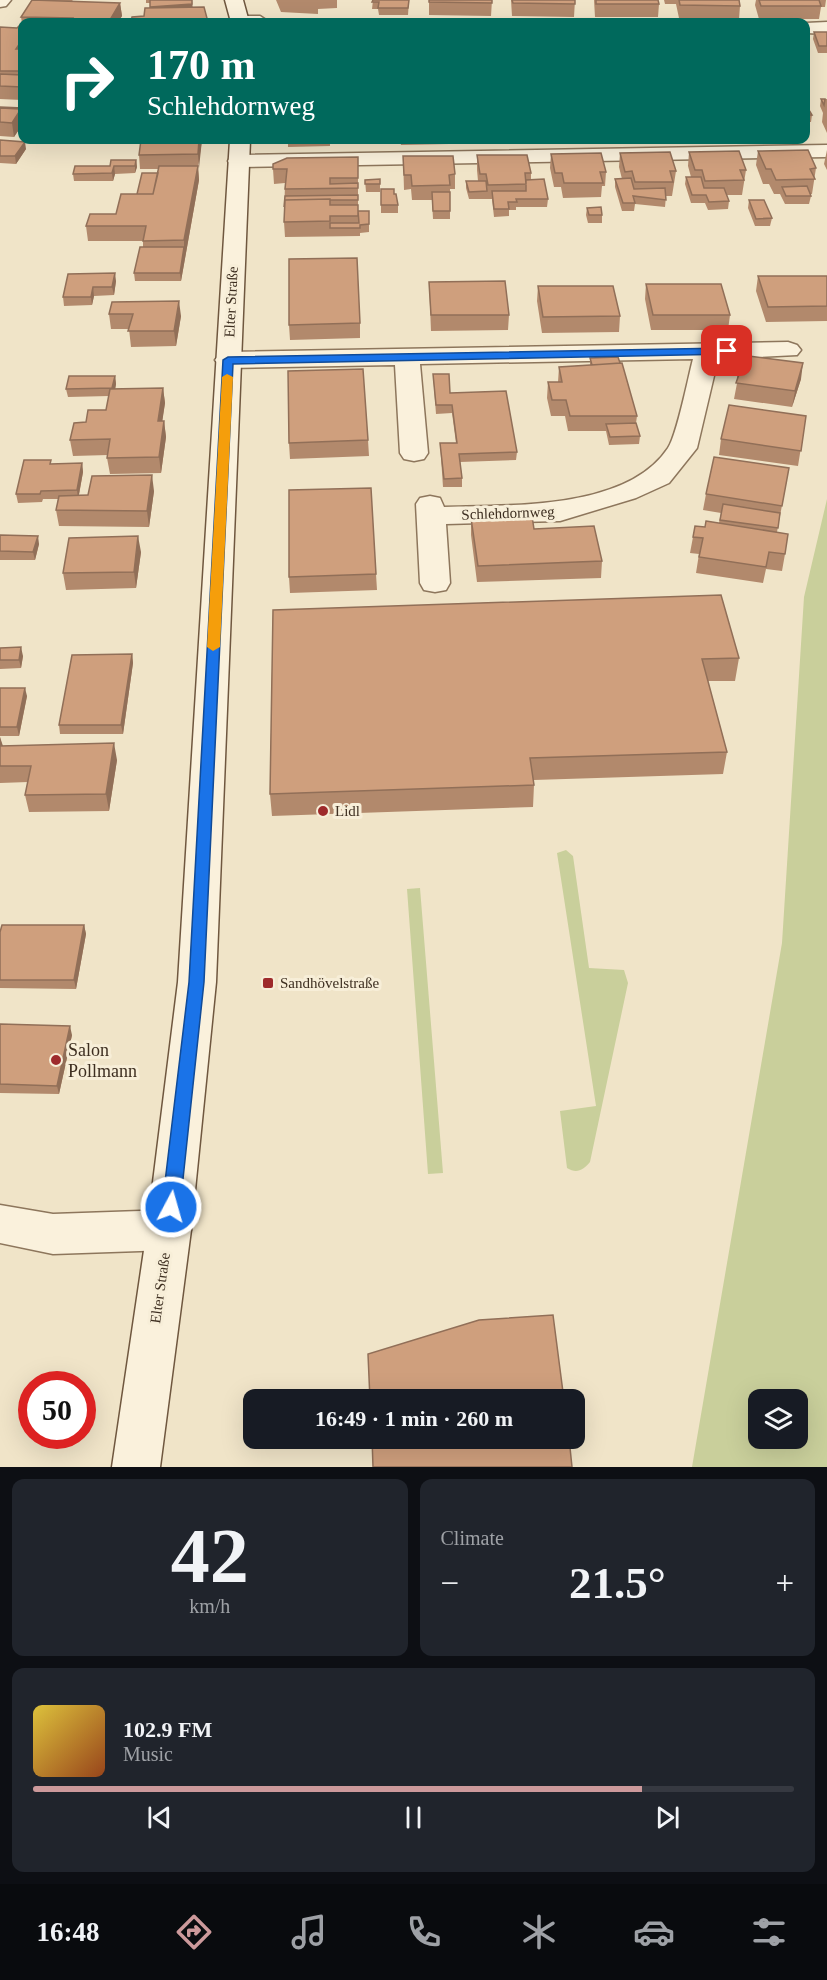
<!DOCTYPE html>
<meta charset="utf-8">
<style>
:root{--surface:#171b24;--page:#20242c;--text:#f1f3f6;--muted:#9ea1a6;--line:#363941;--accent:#cc999b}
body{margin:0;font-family:Georgia,serif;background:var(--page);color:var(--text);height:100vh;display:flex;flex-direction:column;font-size:22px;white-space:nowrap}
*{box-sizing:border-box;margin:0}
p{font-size:20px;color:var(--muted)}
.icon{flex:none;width:33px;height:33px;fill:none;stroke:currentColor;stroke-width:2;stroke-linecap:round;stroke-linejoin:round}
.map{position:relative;height:1467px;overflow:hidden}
.side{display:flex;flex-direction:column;gap:12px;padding:12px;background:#0d0f14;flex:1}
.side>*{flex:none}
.guide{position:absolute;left:18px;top:18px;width:792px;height:126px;border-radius:12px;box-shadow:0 6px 24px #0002;background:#00695c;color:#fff;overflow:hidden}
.tools{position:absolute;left:748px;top:1389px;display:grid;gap:12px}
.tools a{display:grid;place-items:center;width:60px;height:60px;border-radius:12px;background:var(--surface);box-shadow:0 6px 24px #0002;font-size:30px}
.speed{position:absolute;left:18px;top:1371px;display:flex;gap:12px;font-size:30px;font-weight:700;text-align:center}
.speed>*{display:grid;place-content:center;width:78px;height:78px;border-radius:50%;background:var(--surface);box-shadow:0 6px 24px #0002;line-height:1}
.speed .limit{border:9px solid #d22;background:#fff;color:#111}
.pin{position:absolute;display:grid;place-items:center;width:51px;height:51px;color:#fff;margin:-26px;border-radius:12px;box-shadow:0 3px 9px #0006}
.me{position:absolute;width:66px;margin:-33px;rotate:6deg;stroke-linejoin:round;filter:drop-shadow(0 0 4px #0008)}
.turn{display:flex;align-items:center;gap:21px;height:126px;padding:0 30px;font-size:27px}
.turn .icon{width:78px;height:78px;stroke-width:2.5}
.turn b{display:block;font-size:42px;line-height:51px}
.big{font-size:45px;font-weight:700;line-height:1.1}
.side .tile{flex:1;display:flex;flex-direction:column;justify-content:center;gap:9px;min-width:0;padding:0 21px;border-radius:12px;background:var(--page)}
.side .dial{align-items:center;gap:0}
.dial b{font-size:78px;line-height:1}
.song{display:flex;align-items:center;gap:18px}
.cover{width:72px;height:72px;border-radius:9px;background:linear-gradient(135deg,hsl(50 70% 55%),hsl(20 70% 35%))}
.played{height:6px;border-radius:3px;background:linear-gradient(90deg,var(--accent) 80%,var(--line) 80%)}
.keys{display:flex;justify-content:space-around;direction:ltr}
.heat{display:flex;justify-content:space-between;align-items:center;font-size:33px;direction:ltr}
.side .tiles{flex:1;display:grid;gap:12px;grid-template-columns:1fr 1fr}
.tile:last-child{grid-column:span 2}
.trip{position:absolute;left:243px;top:1389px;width:342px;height:60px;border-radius:12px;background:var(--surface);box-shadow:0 6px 24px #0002;font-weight:700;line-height:60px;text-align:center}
.menu{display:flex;height:96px;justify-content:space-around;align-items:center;background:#090b0e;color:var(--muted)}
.menu .icon{width:42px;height:42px}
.menu .current{color:var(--accent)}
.menu b{font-size:27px;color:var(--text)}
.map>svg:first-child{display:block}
</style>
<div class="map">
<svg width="827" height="1467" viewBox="0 0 827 1467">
<rect width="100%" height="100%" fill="#f0e4c8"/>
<path fill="#c9cf9b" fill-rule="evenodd" d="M827 499V1467H692L782 943 804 597ZM759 1400H798V1438H759Z
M566 850 573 856 589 968 624 970 628 983 590 1162C583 1170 577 1174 567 1168L560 1111 596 1106 557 853Z
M420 888 443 1173 428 1174 407 889Z"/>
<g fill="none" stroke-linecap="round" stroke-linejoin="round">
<g stroke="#8d765c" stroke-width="3">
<path id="street" d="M0 0H11L6 6 0 7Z
M240 16H260L269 22H231Z
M827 22V34L806 33V23Z
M827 145V157L239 167 231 166 228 161 231 156 239 155Z
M788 342 797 345 801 350 797 355 718 359 697 448 669 483 636 498 560 521 446 524 450 583 446 590 435 592 424 590 420 583 416 504 420 498 430 496 440 498 444 507C511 505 627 510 668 448 677 435 688 378 693 359L420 364 428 453 424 459 414 461 404 459 400 453 395 365 228 368 219 365 215 360 219 355 228 352Z
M0 1205 53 1214 169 1210 184 1216 191 1230 184 1244 169 1250 53 1254 0 1243Z"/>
</g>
<g stroke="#6f573f" stroke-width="3">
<path id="secondary" d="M225 0H243L249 22H231Z
M230 140H250L216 982 191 1230 160 1467H112L147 1230 178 982Z"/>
</g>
<use href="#street" fill="#faf1dc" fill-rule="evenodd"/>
<use href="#secondary" fill="#faf1dc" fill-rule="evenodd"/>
</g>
<path fill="#b2896c" d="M48 0H73L72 1 67 2 120 3 122 16 118 22H22V100L0 99V27L17 28 22 23 21 17 48 1Z
M146 0H192L144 16 150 8V3H146Z
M276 0H337V8L318 9V14L281 12Z
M373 0H409L408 15H379L378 9H372Z
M429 0H492L491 16 429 15Z
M511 0H575L574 17 512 16Z
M594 0H658L659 4 658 17H595Z
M664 0H739L740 6 739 19 679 18 676 4H665Z
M756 0H826L825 7H821L819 19H759L755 5Z
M814 32H827V53H818L813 39Z
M821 99H827V133L822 122 823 113 820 106Z
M806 105 812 115 811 122H808L809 125 807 139H806Z
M0 107 22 108V125L14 137 0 136Z
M0 140 26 149 16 164 0 163Z
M144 140H202L198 168 199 180 181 281H135L134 273 143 247V241H88L86 226 116 214 158 173 159 169H140L139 155Z
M288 140H354V142H330V146L288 147Z
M400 140H450L449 144 401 145Z
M472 140H522L521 143 473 144Z
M544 140H593V142L545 143Z
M615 140H664V141L616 142Z
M687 140H736L687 141Z
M827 150V170L824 164Z
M758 151 816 168 812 194H810L811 196 809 204H785L780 194H774L769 184H763L756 165Z
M689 152 746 170 742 195H727L729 201 728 209 708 210 705 203H691L685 184 686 177H691L688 166Z
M620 153 676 171 672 196H666L665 207 635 204 634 211H622L615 187V179H622L619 167Z
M551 154 606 172 605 186H602L601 197 563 198 561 187H554L550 168Z
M477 155 531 173V180L548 199 547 207H516V210H509V216L494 217 492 199H469L466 188V181H478L477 170Z
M403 156 455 174V189H450V219H433L432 200H412L411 189 404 190Z
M358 157V211H369V232L360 233V236L285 237 284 222 285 183 274 184 273 169Z
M136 160 137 167 135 173 115 174 113 181H74L73 174Z
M380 179V192H366L365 180Z
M381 189 394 194 398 205V213H381Z
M749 200 772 218 770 226H755L748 208Z
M587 208 602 215V223H588L586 215Z
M68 274 116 281 114 295 94 296 92 305 64 306 63 297Z
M758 276H827V321L766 322 756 291Z
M429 282 509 315 508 330 431 331Z
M646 284 730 315 728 330H651L645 299Z
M538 286 620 316 619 332 542 333 537 301Z
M112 302 181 316 176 346 131 347 129 329H111L109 314Z
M360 323V338L290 340 289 325Z
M590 358 637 416 636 423 640 436 639 444 609 445 606 431H568L565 416H551L547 398 548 382H558L559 367 590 365Z
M739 362 801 379 792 407 734 399 738 378H737Z
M433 374 450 393 517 452 516 460 460 462 462 478V487H443L440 443H456L452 413 436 414Z
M115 376 116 384 115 389 163 388 165 403 162 421H164L166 437 161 473 110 474 107 458 108 455 73 456 70 440 86 422 106 410 109 396 68 397 66 389Z
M806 416 798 466 719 455 721 439Z
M368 440 369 456 290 459 289 443Z
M82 463 83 472 79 495 154 491 149 527 59 526 56 510 58 499H43L42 502 18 503 16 494 52 464Z
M789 468 777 532 785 554 782 571 766 569 763 583 696 573 699 554 690 553 693 537 705 527 719 523 721 513 703 510 706 494Z
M471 518 534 529 602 561 601 578 477 582 471 535Z
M0 535 39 544 35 560H0Z
M141 552 136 588 66 590 63 573Z
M376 574 377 590 290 593 289 577Z
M273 610 739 658 735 681H708L727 752 723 774 534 780V785L533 807 272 816 270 794Z
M0 648 23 656 21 668 0 669Z
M132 654 133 663 123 734H60L59 725Z
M0 688 27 696 19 736H0Z
M0 737 2 746 117 760 109 811 29 812 25 795 28 782 0 783Z
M84 925 86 934 76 989 0 988V932Z
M0 1024 72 1035 59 1094 0 1093Z"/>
<path fill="#916f58" d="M192 0 193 11 150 14V7Z
M120 3 122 16 118 22H110V20Z
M22 40V49H16Z
M21 109 22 125 14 137 12 123Z
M199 140H202L199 168 198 154Z
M25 142 26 149 16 164 15 156Z
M136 160 137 167 135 173V166Z
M114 166 115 174 113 181 112 173Z
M198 166 199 180 181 281 180 273 184 247V240Z
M115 273 116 281 114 295 112 287Z
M93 287 94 296 92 305 91 297Z
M179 301 181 316 176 346 174 331Z
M803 363 801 379 792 407 795 391Z
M115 376 116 384 114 396 112 388Z
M163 388 165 403 160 437 158 421Z
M164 421 166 437 161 473 159 457Z
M82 463 83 472 78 499 77 490Z
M152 475 154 491 149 527 147 511Z
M38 536 39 544 35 560 33 552Z
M138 536 141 552 136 588 134 572Z
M21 647 23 656 21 668 19 660Z
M132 654 133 663 123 734 121 725Z
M25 688 27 696 19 736 17 727Z
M0 737 3 746 0 757Z
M114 743 117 760 109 811 106 794Z
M84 925 86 934 76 989 74 980Z
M70 1026 72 1035 59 1094 57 1086Z"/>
<path fill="#cf9f7d" stroke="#916f58" stroke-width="1.5" d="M32 0 120 3 110 20H99L98 22H71L73 18 21 17Z
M150 0H192V4L150 7Z
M373 0H409L408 8H378L379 2H372Z
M429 0H492V3L429 2Z
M512 0H575V4L513 3Z
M596 0H658L659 4H596Z
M679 0H739L740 6 680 5Z
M759 0H819L821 6H761Z
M204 7 208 22H131L132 17 144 16 145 8Z
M288 21 346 22H288Z
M427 21 492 22H427Z
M22 23V40L16 49H22V71H0V27L17 28Z
M814 32H827V46H819Z
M0 74 22 75V87L0 86Z
M821 99H825L824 105Z
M806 105 812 115H806Z
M0 107 22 108V116L21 109 0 108Z
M0 108 21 109 12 123 0 122Z
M806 117 809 125H806Z
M0 140 25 142 15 156H0Z
M141 140H199L198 154 139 155Z
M808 150 816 168 810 169 815 179 776 180 771 169H766L758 151Z
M739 151 746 170H740L744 180 705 181 702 170H695L689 152Z
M670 152 676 171H670L673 182H635L632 171 625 172 620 153Z
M601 153 606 172H600L603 183H564L562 173H555L551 154Z
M477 155H527L531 173H525L526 184 488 185 486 174H480Z
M403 156H453L455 174 449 175 450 185 412 186 411 175H404Z
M358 157V178H330V184L358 183V188L285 189 287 169H273V164L287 158Z
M111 160H136L135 166H114L112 173 73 174 75 166H110Z
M159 166H198L184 240 143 241 146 226H86L90 214H116L121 194H153Z
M142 173H158L153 194H137Z
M686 177H701L704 188H724L729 201 709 202 706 195H692Z
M631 178 634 189 665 188 666 200 633 196 635 203H623L615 179Z
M380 179V184H365V180Z
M544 179 548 199H516L517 202H508L509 209H494L492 191H526V180Z
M466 181H486L487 191 469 192Z
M807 186 811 196H786L782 187Z
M381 189H394V194H396L398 205H381Z
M432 192H450V211H433Z
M358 195V200H330V205V199L285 200 284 207 285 196Z
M330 199V205H358V216H330V221L284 222 285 200Z
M749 200H764L772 218 756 219Z
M601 207 602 215H589L587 208Z
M358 211H369V224L360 225V228H330V223H359Z
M140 247H184L180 273H134Z
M357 258 360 323 289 325V259Z
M115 273 112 287H93L91 297H63L68 274Z
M758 276H827V306L768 307Z
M505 281 509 315H431L429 282Z
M646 284H721L730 315H653Z
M538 286H613L620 316 543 317Z
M179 301 174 331H128L133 314H109L112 302Z
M741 355 803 363 795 391 736 383 743 363 739 362Z
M618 357 620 363 592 365 590 358Z
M622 363 637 416H570L566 400H552L548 382H562L559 367Z
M363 369 368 440 289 443 288 371Z
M433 374H449L450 393 506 391 517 452 459 454 462 478 444 479 440 443H457L452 405H436Z
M69 376H115L112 388 66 389Z
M163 388 158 421H164L159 457 107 458 110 439 70 440 74 423 86 422 88 410H106L110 389Z
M729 405 806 416 801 451 721 439Z
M636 423 640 436 610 437 606 424Z
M714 457 789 468 782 506 706 494Z
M24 460H51L50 464 82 463 77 490 41 491 40 494H16Z
M152 475 147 511 56 510 59 496 88 495 92 476Z
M371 488 376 574 289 577V490Z
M723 504 780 513 778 528 720 520Z
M532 516 534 529 594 526 602 561 478 566 471 518Z
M706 521 788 534 785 554 769 552 766 567 699 557 703 538 693 537 695 526 705 527Z
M0 535 38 536 33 552 0 551Z
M138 536 134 572 63 573 69 538Z
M721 595 739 658 702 659 727 752 530 758 534 785 270 794 273 610Z
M21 647 19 660H0V648Z
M132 654 121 725H59L72 655Z
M0 688H25L17 727H0Z
M114 743 106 794 25 795 31 766H0V746Z
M2 925H84L74 980H0V932Z
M0 1024 70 1026 57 1086 0 1084Z
M553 1315 564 1400H370L368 1354 479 1320Z
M372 1438H569L572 1467H373Z"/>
<path fill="#1a73e8" stroke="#114b97" stroke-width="1.5" d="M727 348 731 349V354L233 364 204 982 180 1207 177 1213 171 1215 165 1213 162 1207 189 982 223 360 228 357Z"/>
<path fill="#f59e0b" d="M227 374 233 377 220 647 213 651 207 647 222 377Z"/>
<g fill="#9e2a2b" stroke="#f7eed8" stroke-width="2">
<circle cx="323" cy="811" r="6"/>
<rect x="262" y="977" width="12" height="12" rx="3"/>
<circle cx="56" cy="1060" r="6"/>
</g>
<g text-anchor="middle" stroke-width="6" stroke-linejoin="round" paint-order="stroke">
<g font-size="15" fill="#3d2e20" stroke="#f7eed8">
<text transform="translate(231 302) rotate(-87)" y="5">Elter Straße</text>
<text transform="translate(508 513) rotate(-2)" y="5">Schlehdornweg</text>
<text transform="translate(160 1288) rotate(-82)" y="5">Elter Straße</text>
</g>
<g font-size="15" fill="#3d2e20" stroke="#f7eed8" text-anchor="start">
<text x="335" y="816">Lidl</text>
<text x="280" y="988">Sandhövelstraße</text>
</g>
<g font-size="18" fill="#3d2e20" stroke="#f7eed8" text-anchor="start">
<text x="68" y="1056">Salon<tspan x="68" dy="21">Pollmann</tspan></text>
</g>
</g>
</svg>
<div class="tools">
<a><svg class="icon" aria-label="layers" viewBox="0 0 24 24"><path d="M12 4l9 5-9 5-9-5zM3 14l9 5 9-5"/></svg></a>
</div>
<div class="speed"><div class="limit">50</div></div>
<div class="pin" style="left:727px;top:351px;background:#d93025"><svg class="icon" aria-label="arrive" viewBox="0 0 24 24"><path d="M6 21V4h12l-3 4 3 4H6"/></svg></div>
<svg class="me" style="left:171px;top:1207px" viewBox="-20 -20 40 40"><circle r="17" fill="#1a73e8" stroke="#fff" stroke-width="3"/><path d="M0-11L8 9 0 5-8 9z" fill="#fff"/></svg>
<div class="trip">16:49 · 1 min · 260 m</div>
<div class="guide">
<div class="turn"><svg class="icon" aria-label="right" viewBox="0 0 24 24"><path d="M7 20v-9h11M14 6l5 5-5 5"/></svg><div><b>170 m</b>Schlehdornweg</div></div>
</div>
</div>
<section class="side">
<div class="tiles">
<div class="tile dial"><b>42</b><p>km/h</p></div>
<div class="tile"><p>Climate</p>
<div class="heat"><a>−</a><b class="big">21.5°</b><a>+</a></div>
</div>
<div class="tile">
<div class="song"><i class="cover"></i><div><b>102.9 FM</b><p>Music</p></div></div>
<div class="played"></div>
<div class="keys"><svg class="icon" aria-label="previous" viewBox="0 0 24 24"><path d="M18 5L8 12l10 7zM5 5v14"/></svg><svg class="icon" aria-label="pause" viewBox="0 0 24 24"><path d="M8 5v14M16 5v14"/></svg><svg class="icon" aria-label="next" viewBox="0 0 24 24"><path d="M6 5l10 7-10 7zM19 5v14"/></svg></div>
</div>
</div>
</section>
<nav class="menu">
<b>16:48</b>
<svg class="icon current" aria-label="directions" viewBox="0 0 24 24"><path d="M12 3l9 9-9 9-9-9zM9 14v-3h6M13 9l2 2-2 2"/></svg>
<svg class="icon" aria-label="music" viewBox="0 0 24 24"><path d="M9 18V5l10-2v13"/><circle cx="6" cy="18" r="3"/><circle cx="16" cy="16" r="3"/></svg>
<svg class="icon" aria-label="phone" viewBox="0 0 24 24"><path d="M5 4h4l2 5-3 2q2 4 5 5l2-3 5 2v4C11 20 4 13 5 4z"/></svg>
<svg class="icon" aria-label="climate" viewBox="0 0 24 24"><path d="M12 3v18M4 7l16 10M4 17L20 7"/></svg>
<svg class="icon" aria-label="car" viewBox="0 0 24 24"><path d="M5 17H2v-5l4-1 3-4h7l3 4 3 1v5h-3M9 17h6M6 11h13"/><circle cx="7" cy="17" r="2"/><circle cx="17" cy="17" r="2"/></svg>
<svg class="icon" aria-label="filters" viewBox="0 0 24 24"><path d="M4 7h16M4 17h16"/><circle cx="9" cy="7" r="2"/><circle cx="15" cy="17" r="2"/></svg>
</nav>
